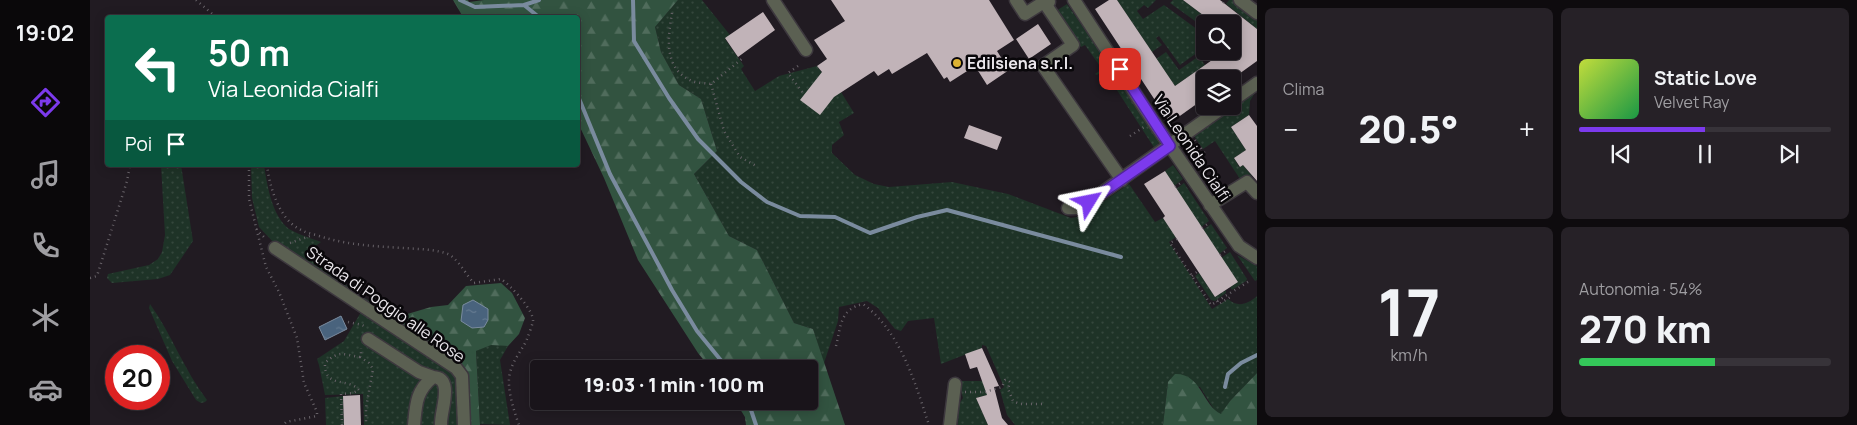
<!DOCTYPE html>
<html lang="it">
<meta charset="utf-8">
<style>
:root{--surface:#19141a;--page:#262127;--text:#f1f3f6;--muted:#9f9ea2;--line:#373339;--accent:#7c3aed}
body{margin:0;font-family:Manrope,sans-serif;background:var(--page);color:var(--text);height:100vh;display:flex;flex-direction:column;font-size:19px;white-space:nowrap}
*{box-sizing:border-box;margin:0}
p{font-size:16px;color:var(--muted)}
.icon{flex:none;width:28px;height:28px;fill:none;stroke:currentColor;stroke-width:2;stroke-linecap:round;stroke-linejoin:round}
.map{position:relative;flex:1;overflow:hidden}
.side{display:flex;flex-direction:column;gap:8px;padding:8px;background:#0e0b0e;width:600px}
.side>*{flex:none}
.top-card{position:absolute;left:15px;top:15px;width:475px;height:152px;border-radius:5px;box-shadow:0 2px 12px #0003,0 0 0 1px var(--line);background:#0b6e4f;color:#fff;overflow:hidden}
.controls{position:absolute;left:1106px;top:15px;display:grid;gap:10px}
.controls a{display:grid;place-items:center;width:45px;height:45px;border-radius:5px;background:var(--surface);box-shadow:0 2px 12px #0003,0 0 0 1px var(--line);font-size:25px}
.speed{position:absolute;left:15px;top:345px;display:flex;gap:10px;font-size:25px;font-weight:700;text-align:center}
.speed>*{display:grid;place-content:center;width:65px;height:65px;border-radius:50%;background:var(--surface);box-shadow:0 2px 12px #0003,0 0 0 1px var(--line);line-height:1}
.speed .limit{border:8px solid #d22;background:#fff;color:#111}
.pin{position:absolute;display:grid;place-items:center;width:42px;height:42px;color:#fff;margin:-21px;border-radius:10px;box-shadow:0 2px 8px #0006}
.me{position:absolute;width:55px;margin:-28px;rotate:55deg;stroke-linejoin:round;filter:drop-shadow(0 0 4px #0008)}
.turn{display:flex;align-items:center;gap:18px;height:105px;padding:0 20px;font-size:22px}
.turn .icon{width:65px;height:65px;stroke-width:2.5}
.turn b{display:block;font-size:35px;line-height:42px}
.then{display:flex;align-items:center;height:48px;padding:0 20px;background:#0003;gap:10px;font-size:19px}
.big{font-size:38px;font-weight:800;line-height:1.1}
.side .tile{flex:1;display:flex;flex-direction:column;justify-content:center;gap:8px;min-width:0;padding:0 18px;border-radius:8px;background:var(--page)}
.side .dial{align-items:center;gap:0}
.dial b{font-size:65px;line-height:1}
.song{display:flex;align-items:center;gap:15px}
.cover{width:60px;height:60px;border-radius:8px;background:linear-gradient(135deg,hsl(70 70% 55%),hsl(140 70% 35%))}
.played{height:5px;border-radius:2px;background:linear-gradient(90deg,var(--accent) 50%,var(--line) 50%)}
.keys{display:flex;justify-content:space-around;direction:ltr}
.heat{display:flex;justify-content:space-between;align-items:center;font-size:28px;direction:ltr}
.charge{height:8px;border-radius:4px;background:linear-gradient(90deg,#34c759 54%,var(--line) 0)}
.side .tiles{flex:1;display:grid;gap:8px;grid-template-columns:repeat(2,1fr)}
.trip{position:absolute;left:440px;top:360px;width:288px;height:50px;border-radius:5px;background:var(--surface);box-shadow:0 2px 12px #0003,0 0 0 1px var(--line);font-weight:800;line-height:50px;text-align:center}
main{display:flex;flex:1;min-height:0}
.dock{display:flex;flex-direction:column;width:90px;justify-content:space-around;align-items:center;background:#0a080a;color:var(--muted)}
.dock .icon{width:35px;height:35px}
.dock .current{color:var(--accent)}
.dock b{font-size:22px;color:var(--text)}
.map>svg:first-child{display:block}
</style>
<main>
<nav class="dock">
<b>19:02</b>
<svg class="icon current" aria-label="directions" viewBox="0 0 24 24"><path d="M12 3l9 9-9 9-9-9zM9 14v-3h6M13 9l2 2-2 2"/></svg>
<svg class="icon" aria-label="music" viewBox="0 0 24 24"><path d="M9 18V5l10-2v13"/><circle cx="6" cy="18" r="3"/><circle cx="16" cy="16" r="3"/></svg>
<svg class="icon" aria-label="phone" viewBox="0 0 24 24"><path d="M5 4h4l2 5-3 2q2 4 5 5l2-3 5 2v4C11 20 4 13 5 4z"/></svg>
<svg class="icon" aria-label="climate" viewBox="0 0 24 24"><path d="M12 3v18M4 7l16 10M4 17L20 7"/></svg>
<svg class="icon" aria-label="car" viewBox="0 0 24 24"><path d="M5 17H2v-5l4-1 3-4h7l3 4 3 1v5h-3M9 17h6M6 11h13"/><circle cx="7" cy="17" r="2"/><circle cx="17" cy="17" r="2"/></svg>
</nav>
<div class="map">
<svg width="1167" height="425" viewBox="0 0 1167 425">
<defs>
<pattern id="green-dots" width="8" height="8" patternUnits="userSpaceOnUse" patternTransform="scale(1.25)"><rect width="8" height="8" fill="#1e3327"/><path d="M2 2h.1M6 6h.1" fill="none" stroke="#34473c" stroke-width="1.8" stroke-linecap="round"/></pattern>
<pattern id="forest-firs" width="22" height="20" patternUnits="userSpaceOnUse" patternTransform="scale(1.25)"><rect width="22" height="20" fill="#325340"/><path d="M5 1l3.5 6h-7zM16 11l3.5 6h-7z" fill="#506c5c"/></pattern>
<pattern id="water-ripples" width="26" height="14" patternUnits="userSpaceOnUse" patternTransform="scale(1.25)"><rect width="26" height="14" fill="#49637d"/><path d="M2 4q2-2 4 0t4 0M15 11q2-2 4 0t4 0" fill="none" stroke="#637990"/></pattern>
</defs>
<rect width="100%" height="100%" fill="#211b22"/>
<path fill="url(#green-dots)" d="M588 0H612L640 35 635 39 654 66 651 69 665 91 689 76 727 66 748 94 751 92 764 113 749 122 754 135 742 145V153L765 175 784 184 799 187 862 182 918 194 981 218 992 216 1039 184 1065 222 1073 218 1086 237 1079 242 1122 309 1138 299C1148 308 1158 304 1167 296V373L1140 401 1131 415 1125 411 1110 387 1078 382 1073 425H925L917 415 910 390 914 387 896 346 892 345V348L851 364 844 318 818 321 811 331 805 329 788 308 777 301 749 307 748 321 734 363 723 329 704 323 667 250 639 236 604 174 627 151 611 99 589 85 571 52 565 27Z
M1027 0H1066L1058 8 1054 5 1047 11 1053 19 1074 5 1115 35V47L1090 65 1069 36 1066 38 1072 45 1062 52Z
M1083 0H1093L1117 18 1112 26 1080 3Z
M1139 0H1143L1167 18V29L1136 4Z
M977 4 1018 63 1017 68 1007 75 1005 74 1012 69 995 45 991 47 966 11Z
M1076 52 1089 70 1109 56 1115 65 1085 86 1066 59Z
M1025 80 1030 82 1069 142 1068 146 1065 149 1023 84 1014 89V87Z
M1166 91 1160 101 1159 115 1141 127 1156 150 1144 158 1149 167 1153 165 1162 176 1152 182 1125 141 1113 149 1104 136Z
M71 165H91L103 241 80 275 68 279 22 283 17 278 18 274 59 265 68 259 72 252 75 235Z
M161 165H174C177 185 182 216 199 229 209 235 221 238 231 242L216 253 266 293 291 307 292 313 186 245 169 227 162 198Z
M1083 165 1093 179 1084 186 1075 171Z
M1094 183 1119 221 1111 227 1086 189Z
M1121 224 1137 248 1129 254 1113 230Z
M1140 252 1157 279 1156 281 1142 290 1140 287 1147 282 1131 258Z
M1147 255 1167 266V280L1165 281Z
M1109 273 1125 297 1136 290V293L1125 301 1121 300 1105 276Z
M60 304C82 335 94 370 117 400L115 402 111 403 106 400 82 361 59 308Z
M271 312 362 372 367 381 369 425H274L273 394 235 395 229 365 227 359 254 341Z
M401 344 418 346 410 360 420 425 390 424 386 351Z
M872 381H892L905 393 886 398 898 425H868L869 404 873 398 869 384Z
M253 396 254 425H236L235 398Z"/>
<path fill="url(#forest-firs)" d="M363 0H378L379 2 394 0H588L565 27 571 52 589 85 611 99 627 151 604 174 639 236 667 250 704 323 723 329 755 425H656L655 417 645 401H719V369H621L608 353 548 260 514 178 488 123V18L373 17Z
M411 283 422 293 435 318 429 334 418 346 401 345 386 351 390 425H378L376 376 297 320 341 307 358 305 376 286Z
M1167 373V425H1073L1078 382 1085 374C1111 373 1113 406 1131 414L1140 401Z"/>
<path fill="url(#water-ripples)" stroke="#7a8b9e" d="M383 300 398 309V320L394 327 382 328 371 321 373 305Z
M251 316 257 329 235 340 229 327Z"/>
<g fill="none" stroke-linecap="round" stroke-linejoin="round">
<path stroke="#7a8b9e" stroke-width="4" d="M370 0 385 7 434 5 450 18
M543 0 544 41 579 98 608 139 651 182 677 202 710 216 745 217 780 233 827 217 857 210 1031 257
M434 5 449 0
M488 96 520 174 582 290 607 331 638 369
M1135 387 1138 374 1151 363 1167 355
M658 401 666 425"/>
</g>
<path fill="#c1b3b8" d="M741 0H899L924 40 907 51 919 70 897 85 885 66 860 82 857 77 854 79 837 53 802 74 799 69 788 76 784 71 744 97 730 115 710 100 732 72 727 66 737 59 724 40 755 21Z
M1019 0H1027L1085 86 1135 51H1142V24H1125L1093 0H1130L1167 29V61L1142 79H1115V98L1080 123 1005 9Z
M673 12 685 30 648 57 635 38Z
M948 24 961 44 939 59 926 39Z
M1159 115 1167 126V181L1153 165 1150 167 1144 158 1156 150 1141 127Z
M879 125 912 137 907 150 874 138Z
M1075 171 1148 282 1125 297 1073 218 1075 216 1054 184Z
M892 348 909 386 904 387 912 418 918 425H898L886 398 897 395 887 367 880 369 875 354Z
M270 395 271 425H254L253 396Z"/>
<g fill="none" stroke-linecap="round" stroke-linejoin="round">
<g stroke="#3d383e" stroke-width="15">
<path id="minor" d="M683 0 716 50
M926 0 935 14 954 2 956 5 959 2
M984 0 1063 121 1149 246 1167 258
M1150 0 1167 13
M956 5 983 45 953 66 1032 180
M1142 101 1167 83
M1120 205 1157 182 1167 193
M978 208H988L999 202 1135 106
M185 248 366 368 372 376 374 425
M278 339 329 372 343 377
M324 425C326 404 326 391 343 377 365 378 350 411 351 425
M860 425 865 384"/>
</g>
<path stroke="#686369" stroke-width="2.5" stroke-dasharray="1 4" stroke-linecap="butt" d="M106 0 127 18
M1133 3 1135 0
M582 13C578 37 573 69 602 81 607 83 615 83 621 84L653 58
M708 66 698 73 713 93
M621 84 634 131 650 157 668 167
M1040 136 1054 127
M1105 140 1116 155
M1100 156 1111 148
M159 165V199L176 267 189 292 207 338 214 383 227 412V416L196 422 193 425
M177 165C179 184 187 211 202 224 209 230 217 233 226 235 256 245 282 246 313 248 327 249 342 249 355 253 367 256 375 274 384 283L411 279C420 285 444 310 443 321 442 326 439 334 437 339 432 351 423 359 420 373 416 387 424 411 429 425
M1085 187 1092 182
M1112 228 1119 223
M166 229 176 239
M1087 239 1080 243 1121 305 1161 280
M200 243 223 235
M1130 255 1137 250
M1102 276 1108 271
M0 278 7 276 37 181 40 165
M1127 301 1129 304 1142 296
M258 322 272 325 276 327
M746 346C751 326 750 309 773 304 811 332 825 383 839 425
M270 357 279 363 283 369 276 408V425
M875 392H895L912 387 915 380H918L920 382 918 389 923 401 930 404H952
M252 425 251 394 263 393 269 390C258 377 234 389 235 363 250 349 253 355 270 357L271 355V348"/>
<use href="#minor" stroke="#5b6052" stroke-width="12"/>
</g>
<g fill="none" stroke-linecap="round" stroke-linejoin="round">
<g stroke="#51269a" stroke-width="12">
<path id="route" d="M999 202 1080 146 1030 69"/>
</g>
<use href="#route" stroke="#7c3aed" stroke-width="9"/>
</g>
<circle fill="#dcb233" stroke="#09070a" stroke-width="2" cx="867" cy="63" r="5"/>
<g text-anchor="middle" stroke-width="5" stroke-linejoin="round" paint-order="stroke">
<g font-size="16" font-weight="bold" fill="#ebe7ec" stroke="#09070a" text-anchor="start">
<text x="877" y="69">Edilsiena s.r.l.</text>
</g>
<g font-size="16" fill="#ebe7ec" stroke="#09070a">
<text transform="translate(1102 148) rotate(56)" y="6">Via Leonida Cialfi</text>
<text transform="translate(296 304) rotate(35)" y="6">Strada di Poggio alle Rose</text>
</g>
</g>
</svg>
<div class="controls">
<a><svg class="icon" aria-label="search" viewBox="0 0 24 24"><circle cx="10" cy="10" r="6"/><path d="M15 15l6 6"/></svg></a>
<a><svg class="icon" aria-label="layers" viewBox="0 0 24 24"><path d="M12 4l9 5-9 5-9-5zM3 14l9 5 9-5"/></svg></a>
</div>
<div class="speed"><div class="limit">20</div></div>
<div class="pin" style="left:1030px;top:69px;background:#d93025"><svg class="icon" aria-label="arrive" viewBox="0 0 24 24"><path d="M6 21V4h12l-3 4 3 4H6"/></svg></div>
<svg class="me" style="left:999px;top:202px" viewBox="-20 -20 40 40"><path d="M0-17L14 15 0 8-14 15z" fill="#7c3aed" stroke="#fff" stroke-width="4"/></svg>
<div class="trip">19:03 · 1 min · 100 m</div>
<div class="top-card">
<div class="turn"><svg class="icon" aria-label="left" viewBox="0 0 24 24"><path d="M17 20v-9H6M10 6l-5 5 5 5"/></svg><div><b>50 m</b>Via Leonida Cialfi</div></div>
<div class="then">Poi<svg class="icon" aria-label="arrive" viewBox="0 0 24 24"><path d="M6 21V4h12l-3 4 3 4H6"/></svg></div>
</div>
</div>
<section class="side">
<div class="tiles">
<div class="tile"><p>Clima</p>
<div class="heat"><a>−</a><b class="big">20.5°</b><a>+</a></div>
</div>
<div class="tile">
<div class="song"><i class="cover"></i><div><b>Static Love</b><p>Velvet Ray</p></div></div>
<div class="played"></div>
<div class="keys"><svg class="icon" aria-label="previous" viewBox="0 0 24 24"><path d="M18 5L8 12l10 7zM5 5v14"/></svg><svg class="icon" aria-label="pause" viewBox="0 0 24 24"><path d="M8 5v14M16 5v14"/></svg><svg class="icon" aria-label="next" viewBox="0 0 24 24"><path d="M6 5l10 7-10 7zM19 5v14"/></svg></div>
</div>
<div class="tile dial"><b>17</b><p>km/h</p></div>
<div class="tile"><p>Autonomia · 54%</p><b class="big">270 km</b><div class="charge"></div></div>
</div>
</section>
</main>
